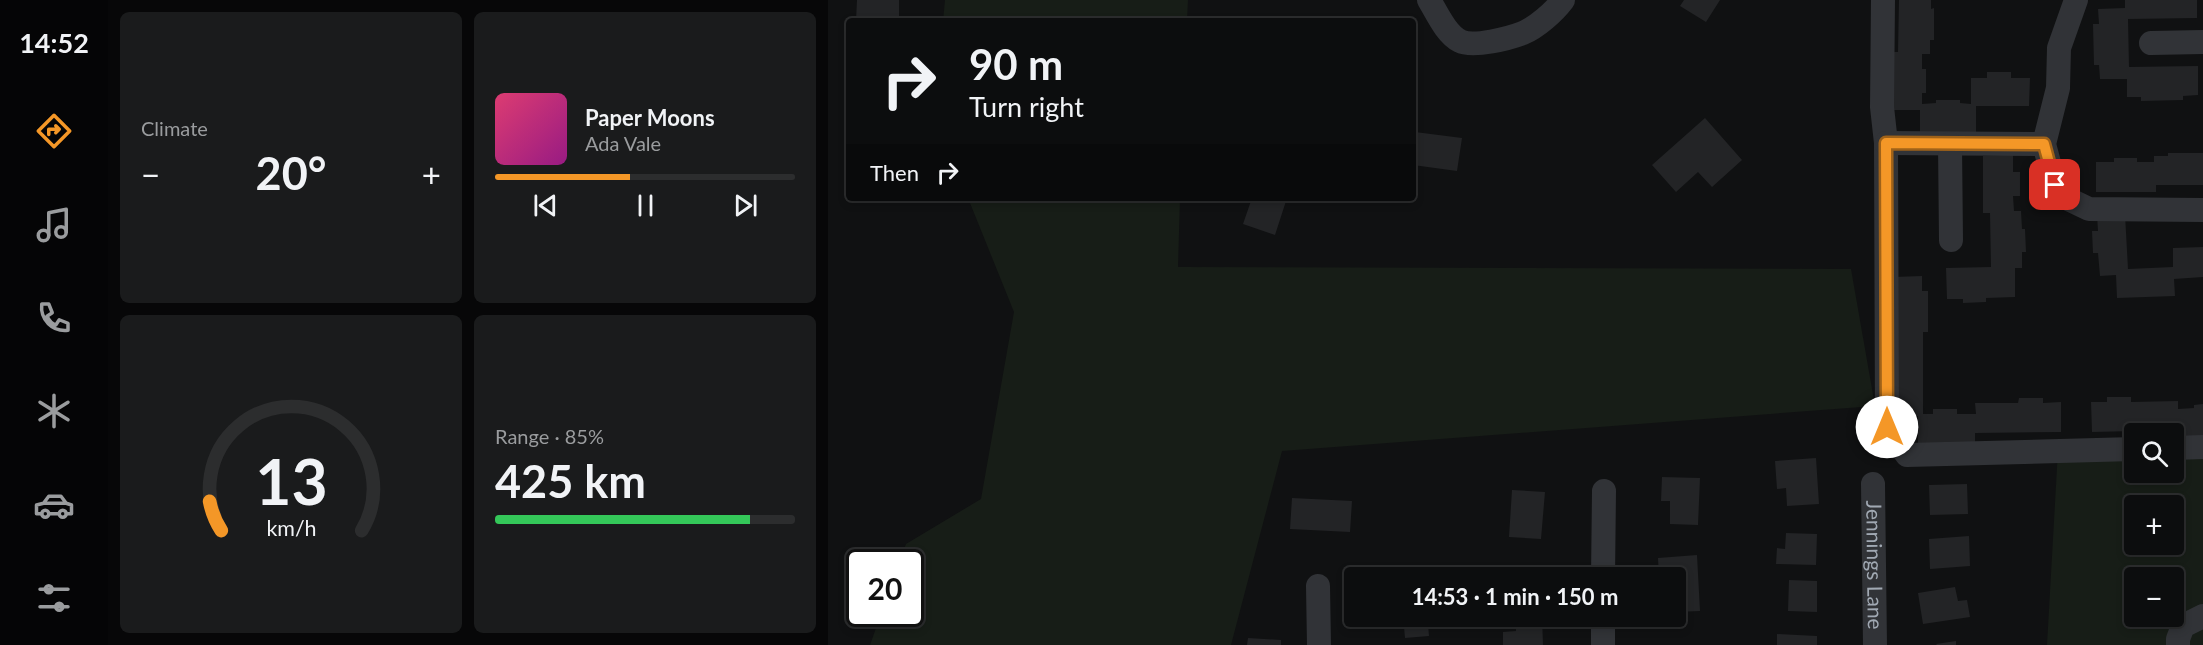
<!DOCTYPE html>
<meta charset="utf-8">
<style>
:root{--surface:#0c0d0e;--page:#1a1b1c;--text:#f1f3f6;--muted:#9a9c9e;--line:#2c2d2e;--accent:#f49727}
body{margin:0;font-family:Lato,sans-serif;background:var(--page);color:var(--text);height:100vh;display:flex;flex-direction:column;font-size:22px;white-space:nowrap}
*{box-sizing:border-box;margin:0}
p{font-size:20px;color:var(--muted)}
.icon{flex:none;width:33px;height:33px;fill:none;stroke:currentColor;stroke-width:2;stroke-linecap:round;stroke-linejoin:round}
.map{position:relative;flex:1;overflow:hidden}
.drawer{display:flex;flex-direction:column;gap:12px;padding:12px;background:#070708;width:720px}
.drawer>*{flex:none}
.banner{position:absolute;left:18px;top:18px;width:570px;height:183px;border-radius:6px;box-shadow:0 3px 9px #0003,0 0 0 2px var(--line);background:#0c0d0e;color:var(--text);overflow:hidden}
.controls{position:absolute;left:1296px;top:423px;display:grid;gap:12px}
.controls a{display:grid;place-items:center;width:60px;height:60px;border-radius:6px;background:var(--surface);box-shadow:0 3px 9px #0003,0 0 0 2px var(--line);font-size:30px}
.speed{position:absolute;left:18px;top:549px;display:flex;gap:12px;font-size:30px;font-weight:700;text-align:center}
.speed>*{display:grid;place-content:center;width:78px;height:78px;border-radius:50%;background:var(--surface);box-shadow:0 3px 9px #0003,0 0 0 2px var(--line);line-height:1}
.speed .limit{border:3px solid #111;border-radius:9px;background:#fff;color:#111}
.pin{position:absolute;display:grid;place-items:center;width:51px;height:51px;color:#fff;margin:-26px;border-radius:12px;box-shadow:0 3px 9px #0006}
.me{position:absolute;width:66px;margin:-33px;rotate:0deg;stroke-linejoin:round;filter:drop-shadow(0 0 4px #0008)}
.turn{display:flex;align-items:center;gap:21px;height:126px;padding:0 24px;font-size:27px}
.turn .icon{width:78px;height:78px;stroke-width:2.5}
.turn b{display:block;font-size:42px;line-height:51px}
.then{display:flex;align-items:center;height:57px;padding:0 24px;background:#0003;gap:12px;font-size:22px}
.big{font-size:45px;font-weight:700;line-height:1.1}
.drawer .card{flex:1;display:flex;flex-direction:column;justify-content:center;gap:9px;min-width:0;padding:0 21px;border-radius:9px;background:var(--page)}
.drawer .dial{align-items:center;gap:0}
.dial svg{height:156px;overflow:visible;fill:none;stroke:var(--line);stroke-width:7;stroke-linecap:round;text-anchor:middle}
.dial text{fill:var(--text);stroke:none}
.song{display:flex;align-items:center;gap:18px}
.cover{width:72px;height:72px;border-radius:9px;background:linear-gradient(135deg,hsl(340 70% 55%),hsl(310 70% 35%))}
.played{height:6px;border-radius:3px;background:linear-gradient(90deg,var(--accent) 45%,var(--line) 45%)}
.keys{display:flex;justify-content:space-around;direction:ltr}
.heat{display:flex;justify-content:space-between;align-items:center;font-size:33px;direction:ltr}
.charge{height:9px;border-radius:4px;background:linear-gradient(90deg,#34c759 85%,var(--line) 0)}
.drawer .tiles{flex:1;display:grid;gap:12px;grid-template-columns:repeat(2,1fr)}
.trip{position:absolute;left:516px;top:567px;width:342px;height:60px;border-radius:6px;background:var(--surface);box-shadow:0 3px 9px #0003,0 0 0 2px var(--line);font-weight:700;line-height:60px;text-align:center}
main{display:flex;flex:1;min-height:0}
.tabs{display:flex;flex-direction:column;width:108px;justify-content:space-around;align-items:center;background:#050506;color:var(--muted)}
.tabs .icon{width:42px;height:42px}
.tabs .active{color:var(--accent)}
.tabs b{font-size:27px;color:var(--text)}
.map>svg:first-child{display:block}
</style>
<main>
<nav class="tabs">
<b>14:52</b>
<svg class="icon active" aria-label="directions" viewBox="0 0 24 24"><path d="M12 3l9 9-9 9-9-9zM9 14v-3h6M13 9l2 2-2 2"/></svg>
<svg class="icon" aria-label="music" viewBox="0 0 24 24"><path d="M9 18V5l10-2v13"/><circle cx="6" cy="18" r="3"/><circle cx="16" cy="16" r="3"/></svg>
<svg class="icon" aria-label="phone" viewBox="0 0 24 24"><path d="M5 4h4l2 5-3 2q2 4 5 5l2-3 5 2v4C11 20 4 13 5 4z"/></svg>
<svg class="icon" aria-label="climate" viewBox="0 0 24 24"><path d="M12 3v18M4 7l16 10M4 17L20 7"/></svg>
<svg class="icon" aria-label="car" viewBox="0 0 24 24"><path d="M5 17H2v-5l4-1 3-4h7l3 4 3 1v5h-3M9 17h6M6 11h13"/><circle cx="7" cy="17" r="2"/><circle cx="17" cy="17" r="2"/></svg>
<svg class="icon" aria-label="filters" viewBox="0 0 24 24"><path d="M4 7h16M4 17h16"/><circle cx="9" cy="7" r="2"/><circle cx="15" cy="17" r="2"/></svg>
</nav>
<section class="drawer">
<div class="tiles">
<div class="card"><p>Climate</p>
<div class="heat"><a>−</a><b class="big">20°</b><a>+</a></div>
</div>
<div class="card">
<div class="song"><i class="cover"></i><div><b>Paper Moons</b><p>Ada Vale</p></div></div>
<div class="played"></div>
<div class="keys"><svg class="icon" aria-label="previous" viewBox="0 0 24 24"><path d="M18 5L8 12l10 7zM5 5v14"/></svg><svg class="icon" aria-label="pause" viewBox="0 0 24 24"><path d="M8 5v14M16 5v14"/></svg><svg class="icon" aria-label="next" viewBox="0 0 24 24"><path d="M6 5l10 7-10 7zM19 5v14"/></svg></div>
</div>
<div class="card dial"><svg viewBox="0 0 100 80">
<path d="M14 69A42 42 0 1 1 86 69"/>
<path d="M14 69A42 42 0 0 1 8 54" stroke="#f49727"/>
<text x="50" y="56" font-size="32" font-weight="700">13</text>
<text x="50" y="72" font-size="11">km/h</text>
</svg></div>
<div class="card"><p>Range · 85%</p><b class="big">425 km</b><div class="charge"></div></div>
</div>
</section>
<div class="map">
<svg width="1375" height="645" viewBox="0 0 1375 645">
<rect width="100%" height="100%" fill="#101112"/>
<path fill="#171d17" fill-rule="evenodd" d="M117 0H360L359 21H115Z
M140 198H352L350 267 1023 269 1047 406 454 451 403 645H42L53 614H82V562H71L78 544 153 499 186 312Z
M1230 450 1306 454V472H1346V457L1375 458V645H1219ZM1306 506H1346V544H1306ZM1306 578H1346V616H1306Z"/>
<path fill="#232426" d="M29 0H71V21H28Z
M856 0H892L878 22 852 6Z
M1071 0H1103V9L1106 8V40H1102V54H1094V69H1098V93H1094V104L1108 103V100H1132V103L1143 104V78H1159V72H1183V78H1202L1201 106H1148V134H1092V110H1064V52H1070Z
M1297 0H1369V18L1300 19 1301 67 1370 66V95L1355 96V100L1313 101V97H1299V79H1272L1271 65H1266L1265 24H1271L1270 9 1297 8Z
M877 118 914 160 884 187 870 172 848 192 824 165Z
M587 132 634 138 629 171 585 165Z
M1340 153H1375V185H1328V192H1268V162H1286V158H1309V162H1326V156H1340Z
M1185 155V172H1192V196H1185L1186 211H1193L1194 229H1197L1198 252H1194V268H1187V297L1158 298V302L1135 303V299H1119L1118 268 1163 267 1162 213H1155V156Z
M424 198H459L447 235 415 224Z
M1297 214 1300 269 1345 267V248L1375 247V277L1346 279 1347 296 1289 298 1288 275 1272 276 1270 253H1265L1264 231H1270L1269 215Z
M1094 276V291H1100V332H1095V414H1105V409H1129V414H1148L1147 403H1190L1191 398H1215V403L1233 402V432L1147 433V444L1090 445V416L1066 417 1065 277Z
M1279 397H1303V402L1350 401V409L1366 408V405L1375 404V440H1350V430L1264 432 1263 402H1279Z
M988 458 991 504 959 506 958 488 949 489 947 461Z
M834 477 872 478 870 525 842 524V501H833Z
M1139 484 1140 514 1102 515 1101 485Z
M684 490 717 492 713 539 681 537Z
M464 498 524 501 522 532 462 529Z
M958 533 989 534 988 565 948 564 949 548 957 549Z
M1141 536 1142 566 1102 569 1101 539Z
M869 555 872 611 848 612V578H831L830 558Z
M961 580 989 581V612L960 611Z
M1127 587 1130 601 1139 600 1142 617 1095 624 1090 593Z
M575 616H611L612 623 600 624 601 636 577 638Z
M688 616H714L715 645H675V632L688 631Z
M949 634 989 636V645H949Z
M420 638 453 640V645H419Z
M1128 641V645H1109L1108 644Z"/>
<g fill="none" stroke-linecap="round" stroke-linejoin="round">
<g stroke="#313337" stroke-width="24">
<path d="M601 0C609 13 618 34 632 41 645 48 682 38 695 33 709 27 726 12 735 0"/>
<path d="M1055 0 1054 107 1058 143 1059 427 1079 455 1306 449"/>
<path d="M1248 0 1231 48 1230 88 1216 144 1227 185 1238 198 1261 209 1375 210"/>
<path d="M1323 43 1375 42"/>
<path d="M1058 143 1216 144"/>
<path d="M1122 144 1123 240"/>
<path d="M1346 448 1375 447"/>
<path id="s1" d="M1045 484 1047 645"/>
<path d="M775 578 776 491"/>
<path d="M490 586 491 645"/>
<path d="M775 645V616"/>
<path d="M1350 645V639L1355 626 1375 616"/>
</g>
</g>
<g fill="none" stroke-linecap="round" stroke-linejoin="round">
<g stroke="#9f6219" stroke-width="15">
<path id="route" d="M1059 427 1058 143 1216 144 1227 185"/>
</g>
<use href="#route" stroke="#f49727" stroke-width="10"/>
</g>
<g text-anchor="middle" stroke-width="6" stroke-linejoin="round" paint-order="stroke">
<g font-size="21" fill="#a1a9b3" stroke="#0c0c0d">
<text dy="7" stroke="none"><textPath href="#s1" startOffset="81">Jennings Lane</textPath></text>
</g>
</g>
</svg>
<div class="controls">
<a><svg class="icon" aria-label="search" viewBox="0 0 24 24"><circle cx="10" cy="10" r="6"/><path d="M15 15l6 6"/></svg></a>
<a>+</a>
<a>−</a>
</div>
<div class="speed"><div class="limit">20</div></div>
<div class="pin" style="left:1227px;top:185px;background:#d93025"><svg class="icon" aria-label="arrive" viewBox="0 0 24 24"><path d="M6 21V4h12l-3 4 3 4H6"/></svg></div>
<svg class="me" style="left:1059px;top:427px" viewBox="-20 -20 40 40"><circle r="19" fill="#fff"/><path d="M0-13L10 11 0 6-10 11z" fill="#f49727"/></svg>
<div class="trip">14:53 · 1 min · 150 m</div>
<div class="banner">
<div class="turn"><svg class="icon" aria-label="right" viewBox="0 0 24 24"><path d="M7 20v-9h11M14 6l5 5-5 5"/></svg><div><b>90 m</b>Turn right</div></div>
<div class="then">Then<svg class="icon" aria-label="right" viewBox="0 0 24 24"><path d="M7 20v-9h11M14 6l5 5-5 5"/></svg></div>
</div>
</div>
</main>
